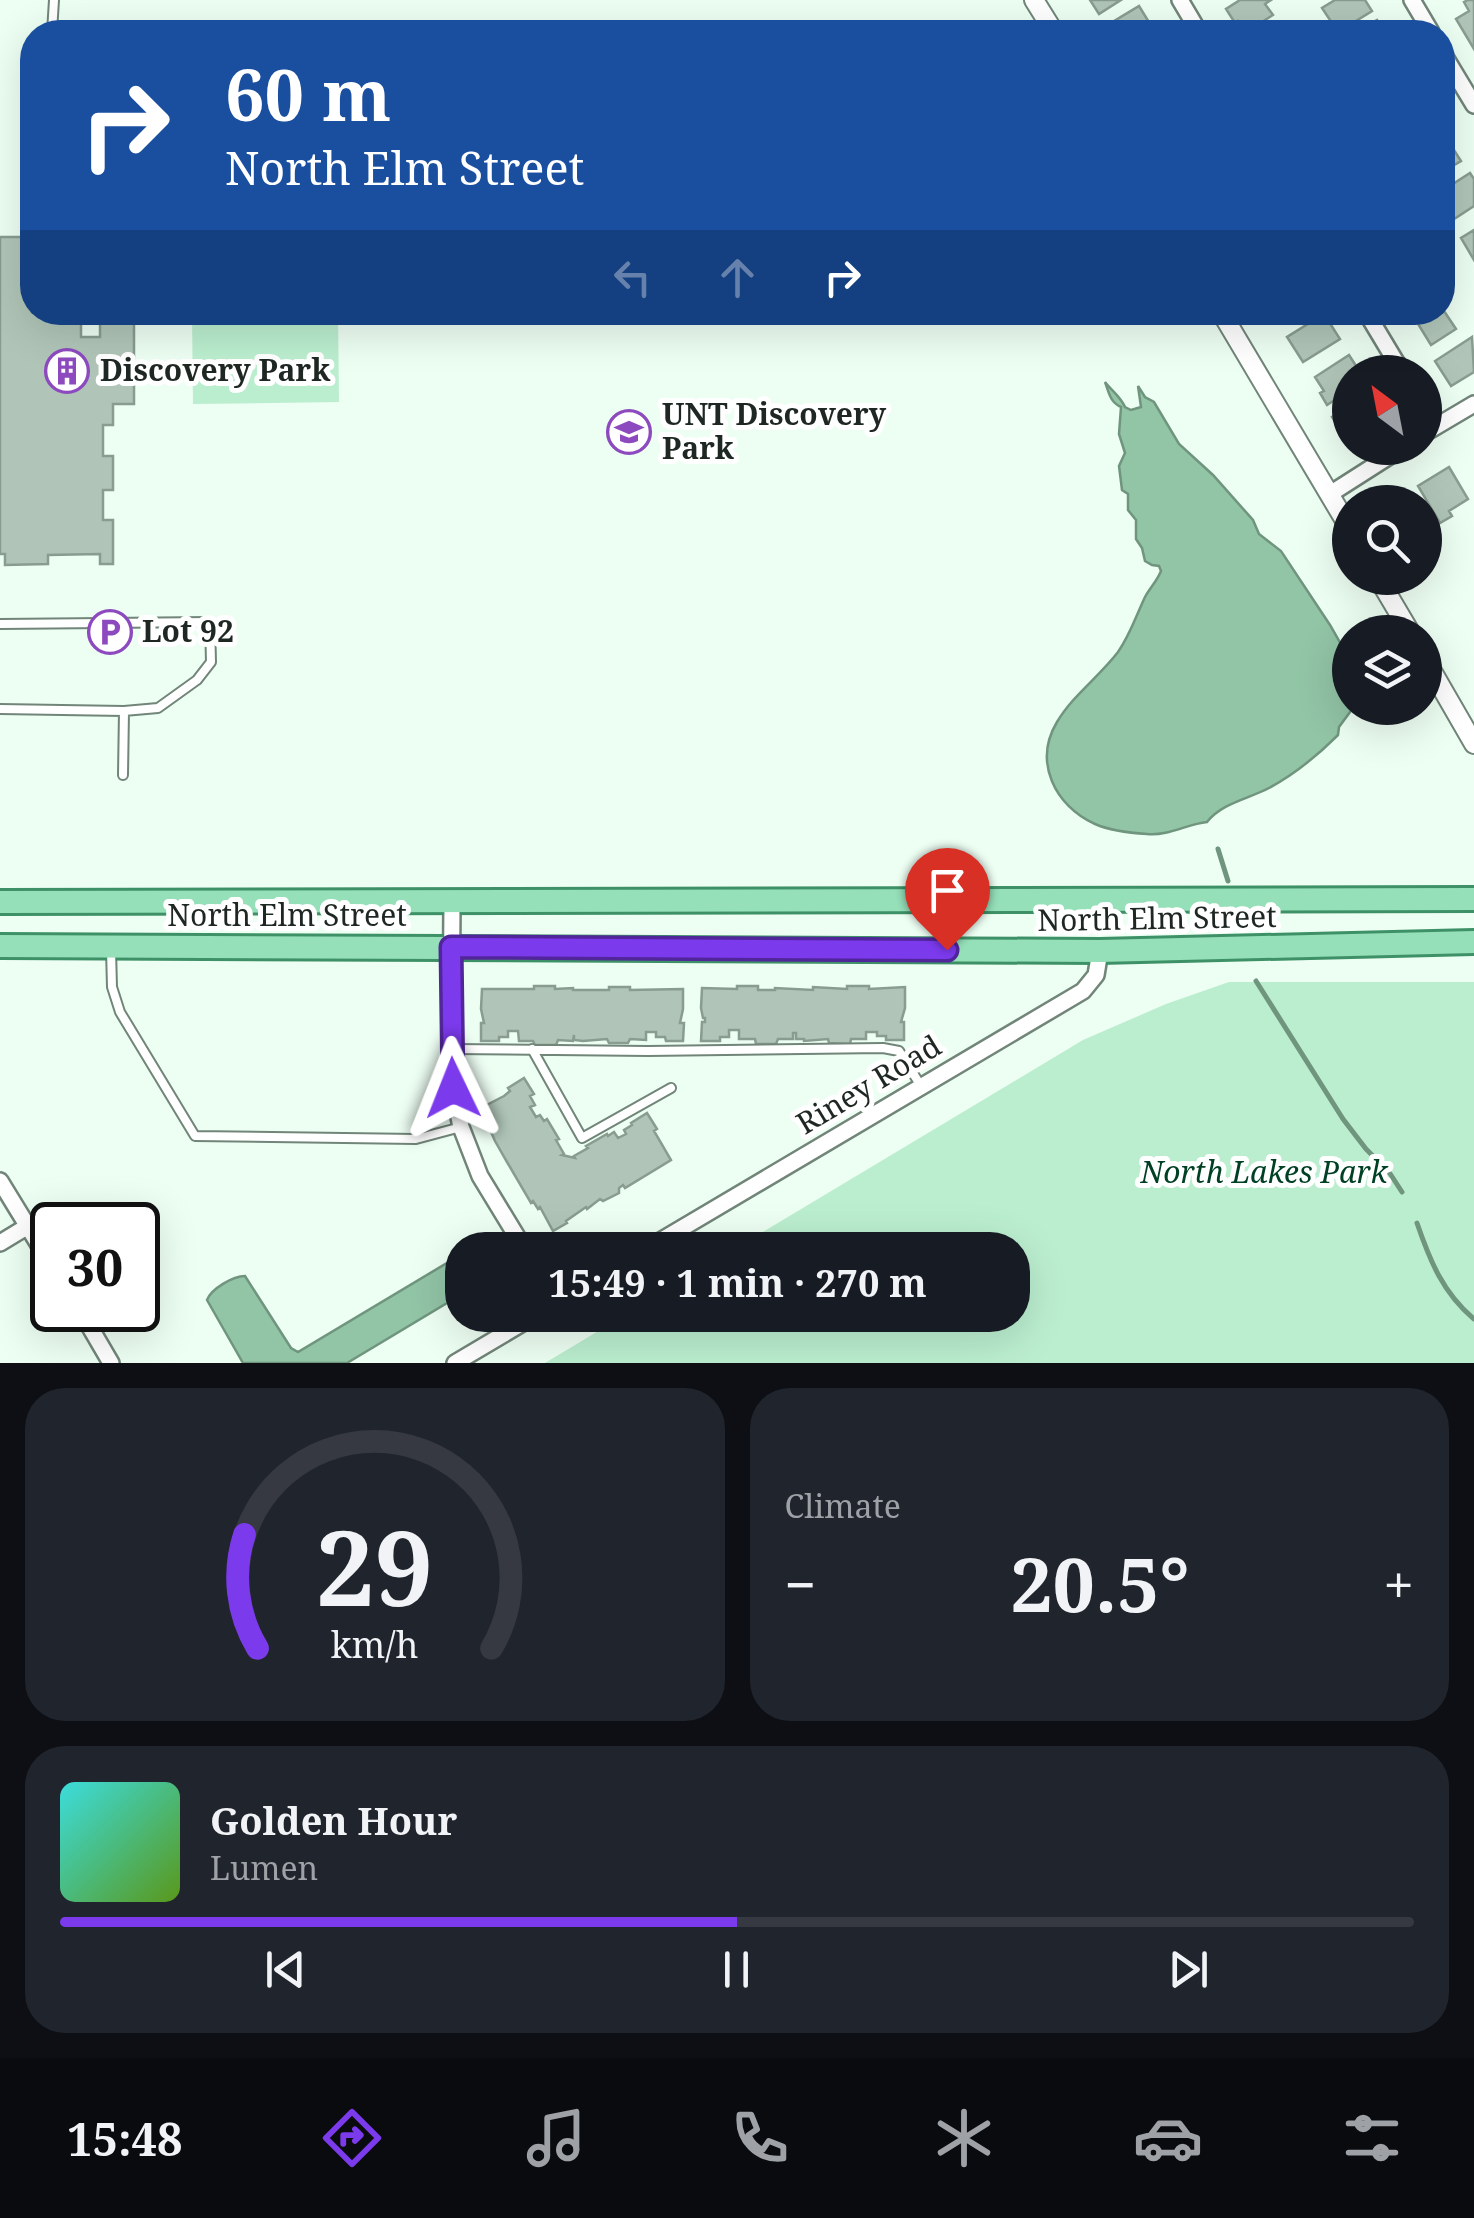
<!DOCTYPE html>
<meta charset="utf-8">
<style>
:root{--surface:#171b24;--page:#20242c;--text:#f1f3f6;--muted:#9ea1a6;--line:#363941;--accent:#7c3aed}
body{margin:0;font-family:"Noto Serif",serif;background:var(--page);color:var(--text);height:100vh;display:flex;flex-direction:column;font-size:38px;white-space:nowrap}
*{box-sizing:border-box;margin:0}
p{font-size:32px;color:var(--muted)}
.icon{flex:none;width:55px;height:55px;fill:none;stroke:currentColor;stroke-width:2;stroke-linecap:round;stroke-linejoin:round}
.map{position:relative;height:1363px;overflow:hidden}
.sheet{display:flex;flex-direction:column;gap:25px;padding:25px;background:#0d0f14;flex:1}
.sheet>*{flex:none}
.guide{position:absolute;left:20px;top:20px;width:1435px;height:305px;border-radius:40px;box-shadow:0 10px 40px #0002;background:#1a4fa0;color:#fff;overflow:hidden}
.needle{width:65px;rotate:328deg}
.tools{position:absolute;left:1332px;top:355px;display:grid;gap:20px}
.tools a{display:grid;place-items:center;width:110px;height:110px;border-radius:50%;background:var(--surface);box-shadow:0 10px 40px #0002;font-size:50px}
.speed{position:absolute;left:30px;top:1202px;display:flex;gap:20px;font-size:50px;font-weight:700;text-align:center}
.speed>*{display:grid;place-content:center;width:130px;height:130px;border-radius:50%;background:var(--surface);box-shadow:0 10px 40px #0002;line-height:1}
.speed .limit{border:5px solid #111;border-radius:15px;background:#fff;color:#111}
.pin{position:absolute;display:grid;place-items:center;width:85px;height:85px;color:#fff;margin:-102px -42px;border-radius:50% 50% 50% 0;rotate:-45deg;box-shadow:0 0 10px #0007}
.pin .icon{rotate:45deg}
.me{position:absolute;width:110px;margin:-55px;rotate:358deg;stroke-linejoin:round;filter:drop-shadow(0 0 8px #0008)}
.turn{display:flex;align-items:center;gap:35px;height:210px;padding:0 40px;font-size:45px}
.turn .icon{width:130px;height:130px;stroke-width:2.5}
.turn b{display:block;font-size:70px;line-height:85px}
.lanes{display:flex;align-items:center;height:95px;padding:0 40px;background:#0003;justify-content:center;gap:50px;direction:ltr}
.lanes .off{opacity:.35}
.big{font-size:75px;font-weight:700;line-height:1.1}
.sheet .tile{flex:1;display:flex;flex-direction:column;justify-content:center;gap:15px;min-width:0;padding:0 35px;border-radius:40px;background:var(--page)}
.sheet .dial{align-items:center;gap:0}
.dial svg{height:260px;overflow:visible;fill:none;stroke:var(--line);stroke-width:7;stroke-linecap:round;text-anchor:middle}
.dial text{fill:var(--text);stroke:none}
.song{display:flex;align-items:center;gap:30px}
.cover{width:120px;height:120px;border-radius:15px;background:linear-gradient(135deg,hsl(180 70% 55%),hsl(90 70% 35%))}
.played{height:10px;border-radius:5px;background:linear-gradient(90deg,var(--accent) 50%,var(--line) 50%)}
.keys{display:flex;justify-content:space-around;direction:ltr}
.heat{display:flex;justify-content:space-between;align-items:center;font-size:55px;direction:ltr}
.sheet .tiles{flex:1;display:grid;gap:25px;grid-template-columns:1fr 1fr}
.tile:last-child{grid-column:span 2}
.trip{position:absolute;left:445px;top:1232px;width:585px;height:100px;border-radius:40px;background:var(--surface);box-shadow:0 10px 40px #0002;font-weight:700;line-height:100px;text-align:center}
.tab-bar{display:flex;height:160px;justify-content:space-around;align-items:center;background:#090b0e;color:var(--muted)}
.tab-bar .icon{width:70px;height:70px}
.tab-bar .on{color:var(--accent)}
.tab-bar b{font-size:45px;color:var(--text)}
.map>svg:first-child{display:block}
</style>
<div class="map">
<svg width="1474" height="1363" viewBox="0 0 1474 1363">
<rect width="100%" height="100%" fill="#edfef3"/>
<path fill="#bbeecf" d="M192 313H338L339 402 193 404Z
M1229 982H1474V1363H545L625 1315H1012V1250H733L1083 1040 1166 1004Z"/>
<path fill="#92c4a6" stroke="#70957e" stroke-width="2.5" d="M1105 382C1112 391 1121 397 1125 407L1131 410 1141 407 1138 386 1145 397 1154 402 1179 444 1213 475 1253 520 1259 534 1281 551 1330 625 1350 660V708H1353L1339 727 1338 735C1317 756 1295 774 1269 788 1248 799 1222 803 1207 822 1187 824 1169 836 1147 834 1130 833 1111 831 1095 824 1055 806 1033 762 1057 722 1073 695 1099 677 1118 652 1130 635 1136 616 1145 597 1150 588 1157 581 1161 571L1159 566 1152 565 1145 561 1142 548 1136 539V520L1128 510V494L1122 490 1119 466 1125 453 1119 434 1121 407C1110 402 1109 393 1105 382Z
M462 1254V1294L347 1363H243L207 1300C211 1289 233 1276 245 1276L291 1348 298 1352Z"/>
<g fill="none" stroke-linecap="round" stroke-linejoin="round">
<path stroke="#70957e" stroke-width="5" d="M1218 849 1228 881
M1256 981 1343 1119 1366 1149 1389 1172 1402 1192
M1417 1223C1430 1261 1443 1293 1474 1319"/>
</g>
<path fill="#b0c5b8" stroke="#889c8f" stroke-width="2.5" d="M1090 0H1121L1099 14Z
M1240 0H1271L1265 4 1273 15 1246 32 1238 21 1235 23 1226 9Z
M1335 0H1365L1372 11 1338 32H1332L1326 23 1330 20 1322 8Z
M1468 0H1474V49L1456 19 1469 11 1464 2Z
M1139 6 1155 32H1110L1106 26Z
M1377 20 1384 32H1357Z
M1445 136 1461 161 1442 172V137Z
M1470 173 1474 179V206L1448 223 1442 214V191Z
M1474 230V260L1461 238Z
M0 237H32V312H81V337H100V316H110V312H124V316H134V404H113V425H103V456H113V490H103V520H113V564H100V554L48 555V564L5 565V554H0Z
M1442 308 1456 329 1431 345 1412 314 1442 312Z
M1275 312H1297L1281 322Z
M1324 314 1340 339 1303 362 1287 337Z
M1472 337 1474 372 1451 386 1435 361Z
M1349 355 1360 372H1350V390L1327 405 1320 393 1324 391 1315 377Z
M1350 406V440L1347 441 1332 417Z
M1449 467 1468 499 1449 511 1452 516 1440 523 1418 486Z
M1400 493 1406 502H1385Z
M534 986H555V989L573 988V990H609V987H630V990L683 989V1009L680 1023H684L683 1041H666L665 1037H656V1032H646V1040L630 1039 628 1043H609L607 1039 583 1041 574 1040V1035L573 1041 558 1040 556 1045H535L533 1041H519L518 1031H508V1037H499V1041H481V1023H484L481 1009 482 989H534Z
M737 986H758V990H775V988L813 990V987L847 989V986H869V989L905 987V1008L901 1022H904V1040H886V1036H877V1032H866V1039H851L850 1044 829 1043 828 1039 804 1041V1039H796V1033H793V1039H778L776 1044H756L755 1039H739V1030H729V1037H720V1041H701L702 1022H705V1018H703L701 1008 702 988 737 989Z
M524 1078 534 1094 530 1096 535 1105 530 1107 536 1117 540 1115 544 1121 547 1119 559 1139 556 1140 564 1154 562 1155 575 1158 574 1156 588 1148 586 1146 607 1134 608 1136 614 1132 618 1138 626 1134 624 1130 632 1125 631 1123 647 1113 657 1129 654 1131 671 1160 625 1188 623 1185 619 1188V1193L603 1201 600 1199 587 1209 586 1207 566 1221 567 1223 553 1231 540 1207 538 1209 533 1201 531 1203 507 1162 495 1141 491 1132 494 1131 481 1108 504 1096 510 1091 508 1088Z"/>
<g fill="none" stroke-linecap="round" stroke-linejoin="round">
<g stroke="#718579" stroke-width="12">
<path id="service" d="M52 32 54 0
M0 624 210 622 211 662 197 680 158 708 124 711 0 709
M123 775 124 711
M111 950 112 987 120 1012 195 1136 416 1139 461 1127
M451 1049 648 1051 883 1048 899 1051 921 1086
M532 1049 582 1138 671 1088"/>
</g>
<g stroke="#718579" stroke-width="20">
<path id="minor" d="M1180 0 1199 32
M1412 0 1431 32
M1442 52 1474 105
M1366 312 1402 372
M1425 433 1474 404
M1330 494 1402 448
M452 900 451 1049 453 1088 461 1127 480 1176 525 1250
M0 1181 52 1266
M0 1243 28 1226
M645 1250 1083 991 1096 975 1100 951
M80 1310 111 1363
M455 1363 536 1315"/>
</g>
<g stroke="#718579" stroke-width="22">
<path id="tertiary" d="M1034 0 1054 32
M1221 312 1350 529
M1378 578 1410 632
M1425 659 1474 744"/>
</g>
<g stroke="#3e9166" stroke-width="28">
<path id="primary" d="M0 902 1474 899
M0 946 1100 951 1474 942"/>
</g>
<use href="#service" stroke="#fff" stroke-width="8"/>
<use href="#minor" stroke="#fff" stroke-width="15"/>
<use href="#tertiary" stroke="#fff" stroke-width="18"/>
<use href="#primary" stroke="#95dfb9" stroke-width="22"/>
</g>
<g fill="none" stroke-linecap="round" stroke-linejoin="round">
<g stroke="#51269a" stroke-width="25">
<path id="route" d="M453 1088 451 947 947 950"/>
</g>
<use href="#route" stroke="#7c3aed" stroke-width="18"/>
</g>
<defs>
<g id="building-ring" transform="scale(2.25)"><circle r="9.5" fill="#fff" stroke="#8d4abf" stroke-width="1.5"/><path d="M-4-6H4V6H1V3H-1V6H-4ZM-2.5-4.3h1.7v1.8h-1.7ZM.8-4.3h1.7v1.8H.8ZM-2.5-1h1.7V.8h-1.7ZM.8-1h1.7V.8H.8Z" fill="#8d4abf"/></g>
<g id="university-ring" transform="scale(2.25)"><circle r="9.5" fill="#fff" stroke="#8d4abf" stroke-width="1.5"/><path d="M0-5L7-2L0 1L-7-2ZM-4 1L0 2.5L4 1V4Q0 6-4 4Z" fill="#8d4abf"/></g>
<g id="parking-ring" transform="scale(2.25)"><circle r="9.5" fill="#fff" stroke="#8d4abf" stroke-width="1.5"/><path d="M-3.5-5.5H1a3.5 3.5 0 0 1 0 7H-1V5.5H-3.5ZM-1-3.4V-.6H.8a1.4 1.4 0 0 0 0-2.8Z" fill="#8d4abf"/></g>
</defs>
<g fill-rule="evenodd">
<use href="#building-ring" x="67" y="371"/>
<use href="#university-ring" x="629" y="432"/>
<use href="#parking-ring" x="110" y="632"/>
</g>
<g text-anchor="middle" stroke-width="10" stroke-linejoin="round" paint-order="stroke">
<g font-size="30" font-weight="bold" fill="#1f2722" stroke="#fff" text-anchor="start">
<text x="100" y="381">Discovery Park</text>
<text x="662" y="425">UNT Discovery<tspan x="662" dy="34">Park</tspan></text>
<text x="142" y="642">Lot 92</text>
</g>
<g font-size="30" fill="#1f2722" stroke="#fff">
<text x="287" y="926">North Elm Street</text>
<text transform="translate(1157 919) rotate(-1)" y="10">North Elm Street</text>
<text transform="translate(869 1085) rotate(-31)" y="10">Riney Road</text>
</g>
<g font-size="30" font-style="italic" fill="#004024" stroke="#fff">
<text x="1264" y="1183">North Lakes Park</text>
</g>
</g>
</svg>
<div class="tools">
<a><svg class="needle" viewBox="-14 -14 28 28"><path d="M0-13l5 13h-10z" fill="#e53935"/><path d="M0 13l5-13h-10z" fill="#9ea1a6"/></svg></a>
<a><svg class="icon" aria-label="search" viewBox="0 0 24 24"><circle cx="10" cy="10" r="6"/><path d="M15 15l6 6"/></svg></a>
<a><svg class="icon" aria-label="layers" viewBox="0 0 24 24"><path d="M12 4l9 5-9 5-9-5zM3 14l9 5 9-5"/></svg></a>
</div>
<div class="speed"><div class="limit">30</div></div>
<div class="pin" style="left:947px;top:950px;background:#d93025"><svg class="icon" aria-label="arrive" viewBox="0 0 24 24"><path d="M6 21V4h12l-3 4 3 4H6"/></svg></div>
<svg class="me" style="left:453px;top:1088px" viewBox="-20 -20 40 40"><path d="M0-17L14 15 0 8-14 15z" fill="#7c3aed" stroke="#fff" stroke-width="4"/></svg>
<div class="trip">15:49 · 1 min · 270 m</div>
<div class="guide">
<div class="turn"><svg class="icon" aria-label="right" viewBox="0 0 24 24"><path d="M7 20v-9h11M14 6l5 5-5 5"/></svg><div><b>60 m</b>North Elm Street</div></div>
<div class="lanes"><svg class="icon off" aria-label="left" viewBox="0 0 24 24"><path d="M17 20v-9H6M10 6l-5 5 5 5"/></svg><svg class="icon off" aria-label="ahead" viewBox="0 0 24 24"><path d="M12 20V5M6 11l6-6 6 6"/></svg><svg class="icon" aria-label="right" viewBox="0 0 24 24"><path d="M7 20v-9h11M14 6l5 5-5 5"/></svg></div>
</div>
</div>
<section class="sheet">
<div class="tiles">
<div class="tile dial"><svg viewBox="0 0 100 80">
<path d="M14 69A42 42 0 1 1 86 69"/>
<path d="M14 69A42 42 0 0 1 10 34" stroke="#7c3aed"/>
<text x="50" y="56" font-size="32" font-weight="700">29</text>
<text x="50" y="72" font-size="11">km/h</text>
</svg></div>
<div class="tile"><p>Climate</p>
<div class="heat"><a>−</a><b class="big">20.5°</b><a>+</a></div>
</div>
<div class="tile">
<div class="song"><i class="cover"></i><div><b>Golden Hour</b><p>Lumen</p></div></div>
<div class="played"></div>
<div class="keys"><svg class="icon" aria-label="previous" viewBox="0 0 24 24"><path d="M18 5L8 12l10 7zM5 5v14"/></svg><svg class="icon" aria-label="pause" viewBox="0 0 24 24"><path d="M8 5v14M16 5v14"/></svg><svg class="icon" aria-label="next" viewBox="0 0 24 24"><path d="M6 5l10 7-10 7zM19 5v14"/></svg></div>
</div>
</div>
</section>
<nav class="tab-bar">
<b>15:48</b>
<svg class="icon on" aria-label="directions" viewBox="0 0 24 24"><path d="M12 3l9 9-9 9-9-9zM9 14v-3h6M13 9l2 2-2 2"/></svg>
<svg class="icon" aria-label="music" viewBox="0 0 24 24"><path d="M9 18V5l10-2v13"/><circle cx="6" cy="18" r="3"/><circle cx="16" cy="16" r="3"/></svg>
<svg class="icon" aria-label="phone" viewBox="0 0 24 24"><path d="M5 4h4l2 5-3 2q2 4 5 5l2-3 5 2v4C11 20 4 13 5 4z"/></svg>
<svg class="icon" aria-label="climate" viewBox="0 0 24 24"><path d="M12 3v18M4 7l16 10M4 17L20 7"/></svg>
<svg class="icon" aria-label="car" viewBox="0 0 24 24"><path d="M5 17H2v-5l4-1 3-4h7l3 4 3 1v5h-3M9 17h6M6 11h13"/><circle cx="7" cy="17" r="2"/><circle cx="17" cy="17" r="2"/></svg>
<svg class="icon" aria-label="filters" viewBox="0 0 24 24"><path d="M4 7h16M4 17h16"/><circle cx="9" cy="7" r="2"/><circle cx="15" cy="17" r="2"/></svg>
</nav>
